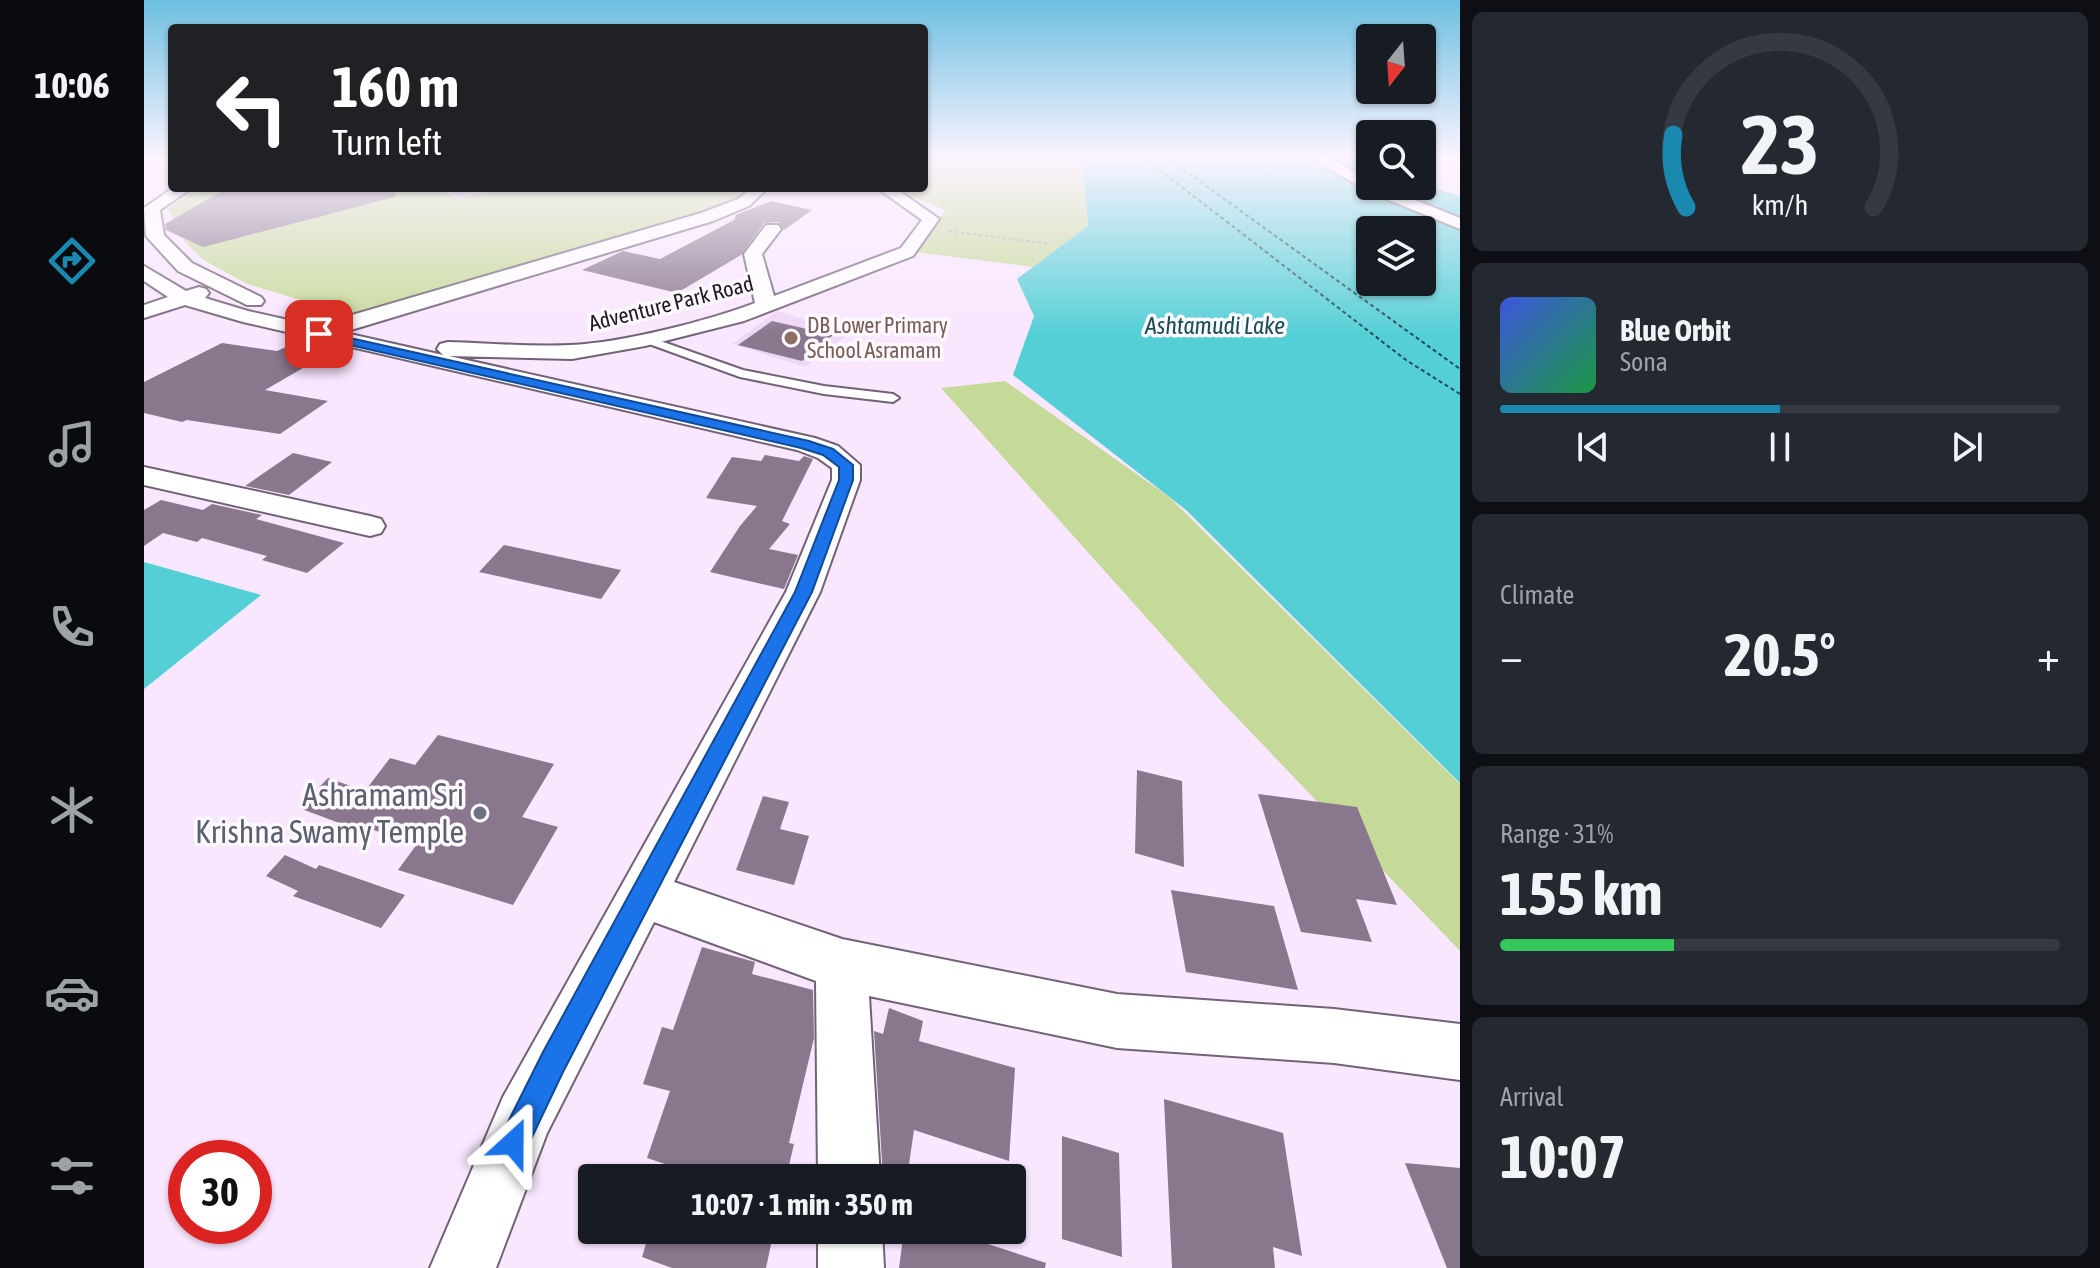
<!DOCTYPE html>
<meta charset="utf-8">
<style>
:root{--surface:#171b24;--page:#242831;--text:#f1f3f6;--muted:#9ea1a6;--line:#363941;--accent:#1989af}
body{margin:0;font-family:"Asap Condensed",sans-serif;background:var(--page);color:var(--text);height:100vh;display:flex;flex-direction:column;font-size:30px;white-space:nowrap}
*{box-sizing:border-box;margin:0}
p{font-size:26px;color:var(--muted)}
.icon{flex:none;width:44px;height:44px;fill:none;stroke:currentColor;stroke-width:2;stroke-linecap:round;stroke-linejoin:round}
.map{position:relative;flex:1;overflow:hidden}
.drawer{display:flex;flex-direction:column;gap:12px;padding:12px;background:#0d0f14;width:640px}
.drawer>*{flex:none}
.banner{position:absolute;left:24px;top:24px;width:760px;height:168px;border-radius:8px;box-shadow:0 2px 6px #0004;background:#202124;color:#fff;overflow:hidden}
.needle{width:52px;rotate:197deg}
.controls{position:absolute;left:1212px;top:24px;display:grid;gap:16px}
.controls a{display:grid;place-items:center;width:80px;height:80px;border-radius:8px;background:var(--surface);box-shadow:0 2px 6px #0004;font-size:40px}
.speed{position:absolute;left:24px;top:1140px;display:flex;gap:16px;font-size:40px;font-weight:700;text-align:center}
.speed>*{display:grid;place-content:center;width:104px;height:104px;border-radius:50%;background:var(--surface);box-shadow:0 2px 6px #0004;line-height:1}
.speed .limit{border:12px solid #d22;background:#fff;color:#111}
.pin{position:absolute;display:grid;place-items:center;width:68px;height:68px;color:#fff;margin:-34px;border-radius:16px;box-shadow:0 4px 12px #0006}
.me{position:absolute;width:88px;margin:-44px;rotate:24deg;stroke-linejoin:round;filter:drop-shadow(0 0 6px #0008)}
.turn{display:flex;align-items:center;gap:28px;height:168px;padding:0 32px;font-size:36px}
.turn .icon{width:104px;height:104px;stroke-width:2.5}
.turn b{display:block;font-size:56px;line-height:68px}
.big{font-size:60px;font-weight:700;line-height:1.1}
.drawer .tile{flex:1;display:flex;flex-direction:column;justify-content:center;gap:12px;min-width:0;padding:0 28px;border-radius:12px;background:var(--page)}
.drawer .dial{align-items:center;gap:0}
.dial svg{height:208px;overflow:visible;fill:none;stroke:var(--line);stroke-width:7;stroke-linecap:round;text-anchor:middle}
.dial text{fill:var(--text);stroke:none}
.song{display:flex;align-items:center;gap:24px}
.cover{width:96px;height:96px;border-radius:12px;background:linear-gradient(135deg,hsl(230 70% 55%),hsl(140 70% 35%))}
.played{height:8px;border-radius:4px;background:linear-gradient(90deg,var(--accent) 50%,var(--line) 50%)}
.keys{display:flex;justify-content:space-around;direction:ltr}
.heat{display:flex;justify-content:space-between;align-items:center;font-size:44px;direction:ltr}
.charge{height:12px;border-radius:6px;background:linear-gradient(90deg,#34c759 31%,var(--line) 0)}
.trip{position:absolute;left:434px;top:1164px;width:448px;height:80px;border-radius:8px;background:var(--surface);box-shadow:0 2px 6px #0004;font-weight:700;line-height:80px;text-align:center}
main{display:flex;flex:1;min-height:0}
.tab-bar{display:flex;flex-direction:column;width:144px;justify-content:space-around;align-items:center;background:#090b0e;color:var(--muted)}
.tab-bar .icon{width:56px;height:56px}
.tab-bar .on{color:var(--accent)}
.tab-bar b{font-size:36px;color:var(--text)}
.map>svg:first-child{display:block}
</style>
<main>
<nav class="tab-bar">
<b>10:06</b>
<svg class="icon on" aria-label="directions" viewBox="0 0 24 24"><path d="M12 3l9 9-9 9-9-9zM9 14v-3h6M13 9l2 2-2 2"/></svg>
<svg class="icon" aria-label="music" viewBox="0 0 24 24"><path d="M9 18V5l10-2v13"/><circle cx="6" cy="18" r="3"/><circle cx="16" cy="16" r="3"/></svg>
<svg class="icon" aria-label="phone" viewBox="0 0 24 24"><path d="M5 4h4l2 5-3 2q2 4 5 5l2-3 5 2v4C11 20 4 13 5 4z"/></svg>
<svg class="icon" aria-label="climate" viewBox="0 0 24 24"><path d="M12 3v18M4 7l16 10M4 17L20 7"/></svg>
<svg class="icon" aria-label="car" viewBox="0 0 24 24"><path d="M5 17H2v-5l4-1 3-4h7l3 4 3 1v5h-3M9 17h6M6 11h13"/><circle cx="7" cy="17" r="2"/><circle cx="17" cy="17" r="2"/></svg>
<svg class="icon" aria-label="filters" viewBox="0 0 24 24"><path d="M4 7h16M4 17h16"/><circle cx="9" cy="7" r="2"/><circle cx="15" cy="17" r="2"/></svg>
</nav>
<div class="map">
<svg width="1316" height="1268" viewBox="0 0 1316 1268">
<rect width="100%" height="100%" fill="#f9e6ff"/>
<path fill="#eed7f6" d="M633 311 706 333 661 367 588 344Z"/>
<path fill="#c5da99" d="M780 157H938L944 226 889 267 770 252 801 210 748 188H780Z
M56 188H293L315 199 353 188H606L603 201 209 316 103 284 58 259 38 238 24 208Z
M861 381 1025 497 1316 784V951L1077 701 797 388Z"/>
<path fill="#55cfd6" fill-rule="evenodd" d="M938 157H1226V186L1278 185 1316 196V783L1042 510 869 375 890 316 873 279 944 226ZM1226 230H1278V282H1226Z
M0 562 117 595 0 689Z"/>
<g fill="none" stroke-linecap="round" stroke-linejoin="round">
<path stroke="#1a4f52" stroke-width="2" stroke-dasharray="4 3" stroke-linecap="butt" d="M999 157 1262 360 1316 394
M1022 157 1316 369"/>
</g>
<path fill="#88778d" d="M83 188H250L251 197 59 247 22 230 21 224Z
M627 201 668 210 640 230 634 222 620 223 597 255 533 293 438 270 479 251 516 259 590 220 592 215Z
M628 321 689 335 658 361 594 345Z
M78 343 133 351 142 347 178 357 121 390 184 401 136 434 43 420 38 422 0 413V382Z
M149 453 188 462 145 495 101 486Z
M621 455 655 461 660 456 669 459 638 521 646 524 625 549 654 555 640 589 566 572 596 526 613 506 562 498 588 457 617 461Z
M17 500 59 510 68 504 118 515 112 519 200 543 163 573 118 560 123 556 58 538 53 542 19 533 0 546V510Z
M360 545 477 570 457 599 335 572Z
M294 735 410 764 378 817 414 827 369 905 254 870 273 844 217 826 214 830 155 808 184 778 221 791 246 758 271 765Z
M993 770 1038 781 1040 867 991 853Z
M1114 794 1213 807 1253 905 1212 899 1228 942 1157 932Z
M619 796 645 802 636 829 665 836 650 885 592 870Z
M141 855 172 869 175 865 261 895 237 928 149 896 154 891 122 876Z
M1027 890 1130 906 1154 990 1042 972Z
M558 947 611 962 608 974 669 990 670 1038 645 1143 650 1144 642 1178H523L527 1166 503 1158 526 1091 499 1084 518 1027 529 1030Z
M745 1008 779 1021 775 1041 871 1068 865 1161 770 1130 763 1178H739L730 1031 739 1034Z
M1020 1099 1139 1133 1158 1256 1129 1247 1131 1268H1028Z
M918 1136 975 1153 978 1257 918 1239Z
M1261 1163 1316 1168V1268H1303Z
M506 1230H630L622 1268H528L498 1257Z
M760 1230H801L902 1263 901 1268H755Z"/>
<g fill="none" stroke-linecap="round" stroke-linejoin="round">
<g stroke="#726277" stroke-width="4">
<path id="service" d="M497 337H505L599 370 680 386 749 394 755 398 749 402 680 394 596 377 497 341Z"/>
</g>
<g stroke="#726277" stroke-width="4">
<path id="minor" d="M1166 157H1184L1226 181V186H1236L1316 218V229L1225 192Z
M29 188H48L16 210 20 235 48 263 117 297 120 301 117 305H103L34 271 2 236 0 208Z
M608 188H624L605 206 569 221 207 330 199 331 188 325 191 320 557 213 594 199Z
M733 188H751L795 219 769 256 600 321 501 346 428 359 305 356 671 438 694 446 716 465V480L676 592 530 882 698 939 973 994 1190 1009 1316 1024V1080L1190 1063 973 1048 725 996 736 1178H674L672 981 510 922 403 1133 352 1268H286L359 1097 642 592 688 480V468L674 458 653 450 99 322 41 305 0 318V305L24 297 0 281V266L42 291 55 287 62 289 65 293 61 298 104 311 299 355 293 349 296 344 304 342C344 343 386 347 426 345 478 343 563 321 611 303L600 254 622 225H634L637 229 618 254 630 296 757 248 778 220Z
M0 467 226 516 237 519 241 526 237 533 226 536 0 485Z
M674 1230H738L740 1268H674Z"/>
</g>
<path stroke="#b0a1b4" stroke-width="2" stroke-dasharray="3 3" stroke-linecap="butt" d="M805 231 906 244"/>
<use href="#service" fill="#fff" fill-rule="evenodd"/>
<use href="#minor" fill="#fff" fill-rule="evenodd"/>
</g>
<linearGradient id="sky" x2="0" y2="1"><stop stop-color="#6dbfe1"/><stop offset="0.47" stop-color="#fcf4ff"/><stop offset="1" stop-color="#fcf4ff" stop-opacity="0"/></linearGradient>
<rect width="1316" height="335" fill="url(#sky)"/>
<path fill="#1a73e8" stroke="#114b97" stroke-width="2" d="M175 331 665 441 689 449 709 465V480L668 592 419 1072 380 1154 369 1158 359 1154 354 1143 359 1132 399 1052 651 592 695 480V467L679 455 657 448 171 337 169 334Z"/>
<circle fill="#8d6e63" stroke="#fdf9fe" stroke-width="3" cx="647" cy="338" r="8"/>
<circle fill="#6b7280" stroke="#fdf9fe" stroke-width="3" cx="336" cy="813" r="8"/>
<g text-anchor="middle" stroke-width="7" stroke-linejoin="round" paint-order="stroke">
<g font-size="22" fill="#201922" stroke="#fdf9fe">
<text transform="translate(527 303) rotate(-14)" y="8">Adventure Park Road</text>
</g>
<g font-size="22" fill="#785e54" stroke="#fdf9fe" text-anchor="start">
<text x="663" y="333">DB Lower Primary<tspan x="663" dy="25">School Asramam</tspan></text>
</g>
<g font-size="24" font-style="italic" fill="#1a4f52" stroke="#fdf9fe">
<text x="1071" y="334">Ashtamudi Lake</text>
</g>
<g font-size="32" fill="#5b616d" stroke="#fdf9fe" text-anchor="end">
<text x="320" y="806">Ashramam Sri<tspan x="320" dy="37">Krishna Swamy Temple</tspan></text>
</g>
</g>
</svg>
<div class="controls">
<a><svg class="needle" viewBox="-14 -14 28 28"><path d="M0-13l5 13h-10z" fill="#e53935"/><path d="M0 13l5-13h-10z" fill="#9ea1a6"/></svg></a>
<a><svg class="icon" aria-label="search" viewBox="0 0 24 24"><circle cx="10" cy="10" r="6"/><path d="M15 15l6 6"/></svg></a>
<a><svg class="icon" aria-label="layers" viewBox="0 0 24 24"><path d="M12 4l9 5-9 5-9-5zM3 14l9 5 9-5"/></svg></a>
</div>
<div class="speed"><div class="limit">30</div></div>
<div class="pin" style="left:175px;top:334px;background:#d93025"><svg class="icon" aria-label="arrive" viewBox="0 0 24 24"><path d="M6 21V4h12l-3 4 3 4H6"/></svg></div>
<svg class="me" style="left:369px;top:1143px" viewBox="-20 -20 40 40"><path d="M0-17L14 15 0 8-14 15z" fill="#1a73e8" stroke="#fff" stroke-width="4"/></svg>
<div class="trip">10:07 · 1 min · 350 m</div>
<div class="banner">
<div class="turn"><svg class="icon" aria-label="left" viewBox="0 0 24 24"><path d="M17 20v-9H6M10 6l-5 5 5 5"/></svg><div><b>160 m</b>Turn left</div></div>
</div>
</div>
<section class="drawer">
<div class="tile dial"><svg viewBox="0 0 100 80">
<path d="M14 69A42 42 0 1 1 86 69"/>
<path d="M14 69A42 42 0 0 1 9 41" stroke="#1989af"/>
<text x="50" y="56" font-size="32" font-weight="700">23</text>
<text x="50" y="72" font-size="11">km/h</text>
</svg></div>
<div class="tile">
<div class="song"><i class="cover"></i><div><b>Blue Orbit</b><p>Sona</p></div></div>
<div class="played"></div>
<div class="keys"><svg class="icon" aria-label="previous" viewBox="0 0 24 24"><path d="M18 5L8 12l10 7zM5 5v14"/></svg><svg class="icon" aria-label="pause" viewBox="0 0 24 24"><path d="M8 5v14M16 5v14"/></svg><svg class="icon" aria-label="next" viewBox="0 0 24 24"><path d="M6 5l10 7-10 7zM19 5v14"/></svg></div>
</div>
<div class="tile"><p>Climate</p>
<div class="heat"><a>−</a><b class="big">20.5°</b><a>+</a></div>
</div>
<div class="tile"><p>Range · 31%</p><b class="big">155 km</b><div class="charge"></div></div>
<div class="tile"><p>Arrival</p><b class="big">10:07</b></div>
</section>
</main>
